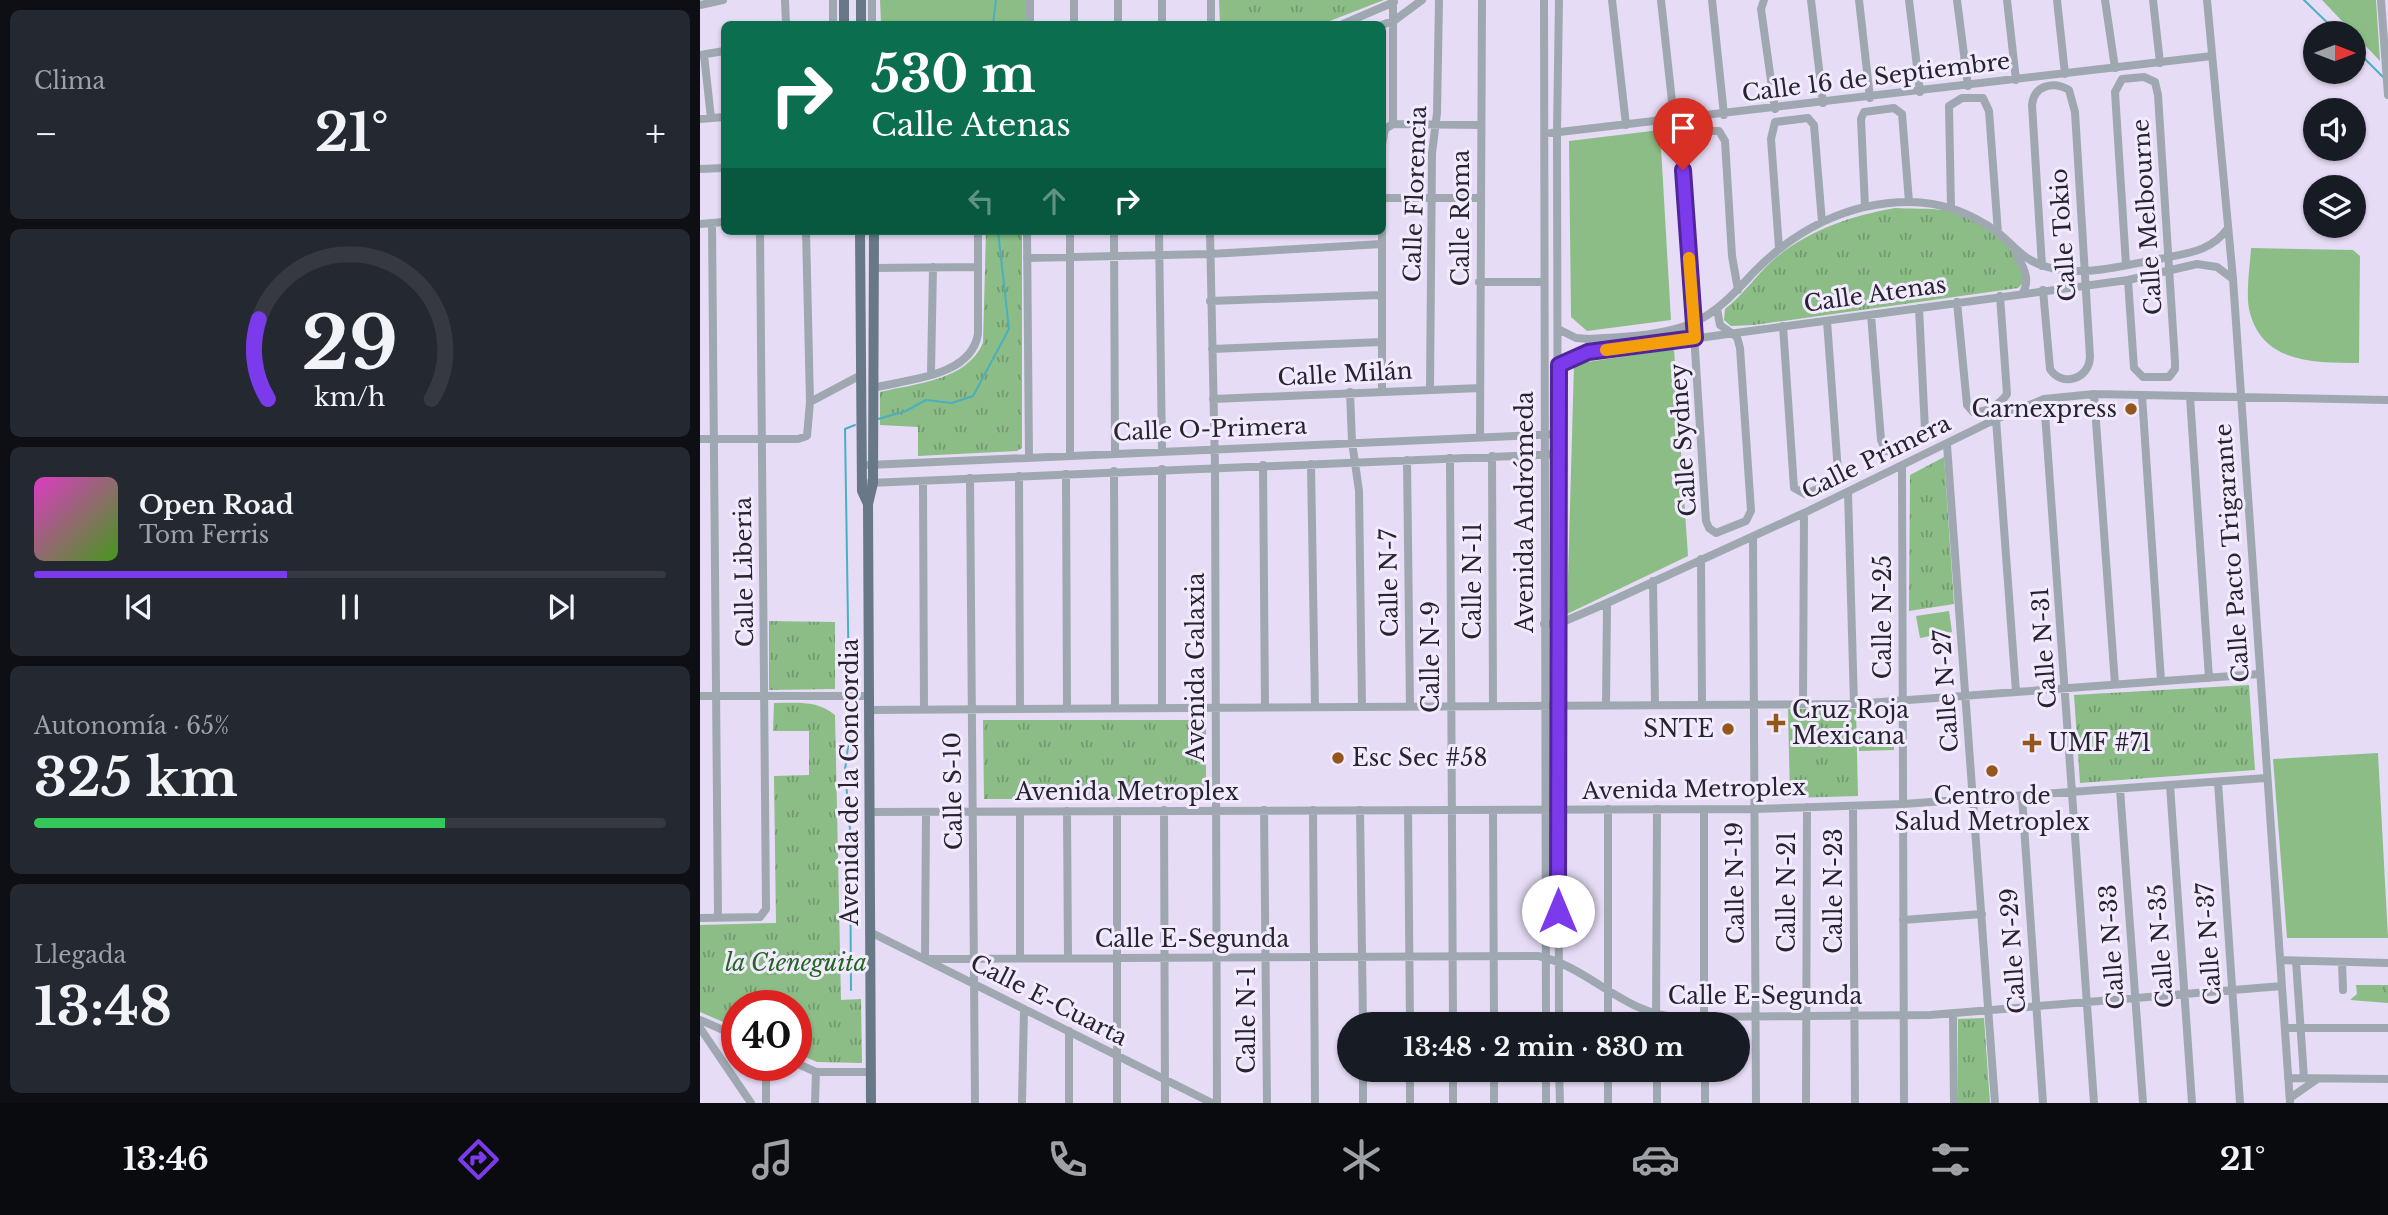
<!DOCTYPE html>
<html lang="es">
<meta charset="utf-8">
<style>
:root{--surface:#171b24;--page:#242831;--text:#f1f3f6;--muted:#9ea1a6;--line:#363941;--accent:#7c3aed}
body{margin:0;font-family:"Libre Baskerville",serif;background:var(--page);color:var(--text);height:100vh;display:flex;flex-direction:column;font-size:26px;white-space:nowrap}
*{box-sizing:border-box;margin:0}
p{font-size:23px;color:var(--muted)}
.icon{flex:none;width:38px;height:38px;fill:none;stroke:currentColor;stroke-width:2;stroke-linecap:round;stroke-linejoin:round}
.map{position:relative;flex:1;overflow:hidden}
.drawer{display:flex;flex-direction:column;gap:10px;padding:10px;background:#0d0f14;width:700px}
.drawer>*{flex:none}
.top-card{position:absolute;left:21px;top:21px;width:665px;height:214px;border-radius:10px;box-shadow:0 2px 5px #0004;background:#0b6e4f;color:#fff;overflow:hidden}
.needle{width:46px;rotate:90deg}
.tools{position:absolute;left:1603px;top:21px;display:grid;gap:14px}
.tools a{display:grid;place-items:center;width:63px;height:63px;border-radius:50%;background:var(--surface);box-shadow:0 2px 5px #0004;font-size:35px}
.speed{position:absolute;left:21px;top:990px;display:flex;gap:14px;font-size:35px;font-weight:700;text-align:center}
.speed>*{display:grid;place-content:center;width:91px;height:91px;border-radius:50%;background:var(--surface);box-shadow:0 2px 5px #0004;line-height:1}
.speed .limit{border:10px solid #d22;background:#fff;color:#111}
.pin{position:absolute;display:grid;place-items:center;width:60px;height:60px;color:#fff;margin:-72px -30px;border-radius:50% 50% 50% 0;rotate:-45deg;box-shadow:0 0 7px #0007}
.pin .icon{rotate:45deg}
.me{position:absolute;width:77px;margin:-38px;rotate:0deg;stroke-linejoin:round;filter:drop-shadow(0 0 5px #0008)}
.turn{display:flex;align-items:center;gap:24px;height:147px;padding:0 35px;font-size:32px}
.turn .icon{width:91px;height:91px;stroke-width:2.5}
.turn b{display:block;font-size:49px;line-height:60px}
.lanes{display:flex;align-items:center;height:66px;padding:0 35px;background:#0003;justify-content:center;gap:35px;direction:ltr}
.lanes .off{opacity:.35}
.big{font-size:52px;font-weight:700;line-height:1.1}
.drawer .tile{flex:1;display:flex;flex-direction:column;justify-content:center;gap:10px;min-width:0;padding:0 24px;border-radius:10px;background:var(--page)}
.drawer .dial{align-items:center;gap:0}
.dial svg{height:182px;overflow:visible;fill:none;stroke:var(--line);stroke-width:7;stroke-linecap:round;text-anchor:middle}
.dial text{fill:var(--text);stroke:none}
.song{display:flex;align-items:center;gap:21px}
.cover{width:84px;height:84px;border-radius:10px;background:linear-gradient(135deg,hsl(310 70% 55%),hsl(100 70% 35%))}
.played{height:7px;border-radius:4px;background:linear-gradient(90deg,var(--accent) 40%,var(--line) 40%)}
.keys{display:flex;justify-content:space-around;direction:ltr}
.heat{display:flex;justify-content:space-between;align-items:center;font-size:38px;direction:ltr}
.charge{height:10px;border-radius:5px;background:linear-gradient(90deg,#34c759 65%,var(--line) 0)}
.trip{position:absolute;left:637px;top:1012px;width:413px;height:70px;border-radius:35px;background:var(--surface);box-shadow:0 2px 5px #0004;font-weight:700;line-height:70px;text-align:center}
.tabs{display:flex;height:112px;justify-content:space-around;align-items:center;background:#090b0e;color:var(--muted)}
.tabs .icon{width:49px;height:49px}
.tabs .current{color:var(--accent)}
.tabs b{font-size:32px;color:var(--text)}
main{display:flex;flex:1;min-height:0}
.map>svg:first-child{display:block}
</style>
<main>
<section class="drawer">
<div class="tile"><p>Clima</p>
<div class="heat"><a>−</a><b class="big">21°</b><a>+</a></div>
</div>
<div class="tile dial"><svg viewBox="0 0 100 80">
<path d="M14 69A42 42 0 1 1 86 69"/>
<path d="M14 69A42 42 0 0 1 10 34" stroke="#7c3aed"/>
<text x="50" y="56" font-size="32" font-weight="700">29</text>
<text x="50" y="72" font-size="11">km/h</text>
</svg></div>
<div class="tile">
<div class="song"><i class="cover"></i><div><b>Open Road</b><p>Tom Ferris</p></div></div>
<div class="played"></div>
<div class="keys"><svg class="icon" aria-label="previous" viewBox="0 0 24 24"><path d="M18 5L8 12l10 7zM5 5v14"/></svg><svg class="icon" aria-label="pause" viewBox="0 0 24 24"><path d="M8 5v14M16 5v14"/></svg><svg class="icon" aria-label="next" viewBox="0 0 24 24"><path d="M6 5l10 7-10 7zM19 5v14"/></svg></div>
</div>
<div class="tile"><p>Autonomía · 65%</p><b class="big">325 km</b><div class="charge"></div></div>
<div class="tile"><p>Llegada</p><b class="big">13:48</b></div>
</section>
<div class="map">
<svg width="1688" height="1103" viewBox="0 0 1688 1103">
<defs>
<pattern id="park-tufts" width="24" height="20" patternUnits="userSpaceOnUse" patternTransform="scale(1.75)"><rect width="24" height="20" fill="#8cbd87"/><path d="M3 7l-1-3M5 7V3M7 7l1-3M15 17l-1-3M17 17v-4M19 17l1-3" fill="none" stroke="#72996f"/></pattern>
</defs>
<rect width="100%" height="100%" fill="#e6dcf5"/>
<path fill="#8cbd87" d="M180 0H326V24H181Z
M1622 0H1676L1680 61Z
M960 130 971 320 887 331 871 317 869 141Z
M1551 248 1653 250 1660 256 1659 363C1617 362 1564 365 1550 313 1545 295 1550 267 1551 248Z
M974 349 988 556 867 614 874 364Z
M1249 611 1252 632 1220 638 1216 616Z
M1194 731V750L1159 751V732Z
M1678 753 1688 938H1587L1573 759Z"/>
<path fill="url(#park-tufts)" d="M519 0H684L622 24H520Z
M1195 208C1211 209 1228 208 1244 210 1278 214 1323 246 1323 283L1318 288 1054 325 1031 326 1024 320 1025 309C1042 296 1055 277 1071 262 1105 231 1150 216 1195 208Z
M286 231H322V448L317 451 218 456V427L180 425V392C217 383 266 381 283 343Z
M1244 457 1254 604 1209 611 1210 475Z
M69 621 135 622V689L69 690Z
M1549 685 1555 770 1380 783 1374 695Z
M74 703C97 703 117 700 135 715L141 1000 161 999 162 1063 117 1062 96 1053V1006H37V1028L0 1012V925L76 923 74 776 109 775V731H73Z
M1088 709H1156L1158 796 1090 798Z
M283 720H506V799H284Z
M1656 985H1688V1003L1650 1000 1657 994Z
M1284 1018 1290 1103H1258V1019Z"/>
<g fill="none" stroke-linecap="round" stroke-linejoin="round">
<path stroke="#4ab0c0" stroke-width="2" d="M1604 0 1638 33
M293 24 296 0
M1654 48 1683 77
M178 419 206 411 226 400 252 403 273 396 309 329 298 231
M149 688 145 429 155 425
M149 706 150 731 145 770 150 830 151 990"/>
<path stroke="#9fa8b1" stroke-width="8" d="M85 0 86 24
M133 0V24
M374 0V24
M418 0V24
M844 0 846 1024
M912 0 926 125
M961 0 974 120
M1012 0 1024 115
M1064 0 1061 9 1075 109
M1111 0 1123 103
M1159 0 1170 98
M1209 0 1220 92
M1257 0 1268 86
M1307 0 1316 80
M1357 0 1365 74
M1405 0 1415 68
M1453 0 1460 63
M1507 0 1533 279 1590 1103
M1681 0 1688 95
M693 3V124
M0 5 23 0
M172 24V0
M330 24V0
M462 24V0
M511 24V0
M643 24 694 2
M682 25 695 20 722 0
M0 55 24 51
M4 55 11 118
M0 119 24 117
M851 133 1512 56
M682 145 685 129 693 124 781 125
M682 152V212
M0 169 24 168
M682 198H779
M1165 207 1161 119 1164 112 1194 108 1202 114 1209 202
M1251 208 1249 106 1262 98H1283L1289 111 1298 233
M12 223 18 917
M0 224 24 222
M327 231 329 457
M370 231V455
M414 231 415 453
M459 231 462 450
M510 231 515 467 517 1103
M682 231V391
M1079 248 1071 139 1075 122 1108 118 1114 125 1122 222
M1315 251C1322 265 1332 279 1322 294
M327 258 510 254 682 244
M1426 265 1415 92 1422 79 1444 77 1455 82 1458 95 1475 362V369L1469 377H1443L1434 368 1428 280
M1342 266 1332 105C1334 85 1353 81 1369 90L1375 112 1390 357C1389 380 1361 387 1350 369L1343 290
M174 268 278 267
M779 282H844
M510 301 681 295
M1257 302 1267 405 1273 412C1285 413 1300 405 1307 394L1300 296
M1017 309 1020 325 1037 337 1040 348 1051 511 1046 521 1016 533 1009 528 1006 521 985 194 982 141 992 131H1019L1025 141 1032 256 1038 290
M1171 315 1181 440 1186 451C1200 453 1220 444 1225 430L1219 308
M1083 326 1094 488 1105 494 1130 484 1138 472 1127 321
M860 330 876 338 889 339C921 337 963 336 993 323 1018 312 1036 291 1054 272 1095 230 1148 202 1209 202 1241 202 1271 213 1297 232 1313 244 1323 260 1344 266 1381 278 1422 266 1459 259 1487 253 1511 252 1528 228
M512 349 682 342
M859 365 888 353 1428 280 1497 264 1517 267 1533 279
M231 373 233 267
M173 388C208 379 271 377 278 334V231
M730 389 732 153 737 113 739 0
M650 392 652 442 659 491 662 707
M1394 394 1415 684
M1442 395 1461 681
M1490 397 1509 678
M513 399 780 388
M1344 399 1394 1103
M110 402 161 375
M1296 419 1316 692
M780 437 782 0
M0 439H98L107 436 110 402 106 231
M1247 445 1295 1103
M792 456 793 706
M750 458 753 1024
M707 460 710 706
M611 464 615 707
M169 465 859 434
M563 465 565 707
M1202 467 1204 1103
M414 471 415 708
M366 474 367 708
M319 476 320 708
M270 478 275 1103
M223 482 224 708
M169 483 859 454
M1148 492 1154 704
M1053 537 1056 1103
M1001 559 1002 704
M953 581 955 705
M844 624H858L907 603 1104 513 1296 419 1344 399 1394 394 1688 400
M0 696H170
M1103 704 1104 513
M906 705 907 603
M462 708V469
M170 710 1154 704 1559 674
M1518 782 1540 1103
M1470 785 1492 1103
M1420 789 1443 1103
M1322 796 1343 1103
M1153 806 1155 1103
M908 809V1024
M464 810 465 1103
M564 810 567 1103
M613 810 615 1103
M660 810 663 1024
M708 810 710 1024
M793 810 794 1024
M367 811 368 958
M417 811V1103
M169 812 1054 809 1203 804 1566 778
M226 812 225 959 838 956C888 966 925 1015 977 1017L1230 1015 1582 986
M320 812V958
M0 918 60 917 66 909 60 231
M1203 920 1282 914
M170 932 512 1103
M1580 960 1688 963
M1596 961 1604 1078
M1642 962 1643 990
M1253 1013 1254 1103
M0 1020 37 1036
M859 1024 857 133 859 0
M956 1024 957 809
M1004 1024V809
M0 1028 51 1103
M1585 1028H1688
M369 1031V1103
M96 1063 116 1072H171
M663 1069V1103
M710 1069V1103
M753 1069V1103
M794 1069V1103
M846 1069V1103
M859 1069 860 1103
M908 1069V1103
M957 1069V1103
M1005 1069V1103
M1588 1078 1688 1079
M1590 1098 1616 1080
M66 1103V1066
M115 1103 116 1072
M322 1103 324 1009
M1106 1103 1107 807"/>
<path stroke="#687887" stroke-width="10" d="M144 0V24
M161 0V24
M160 231 162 491 168 504
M171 1103 168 504 173 483 174 231"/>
</g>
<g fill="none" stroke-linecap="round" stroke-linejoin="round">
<g stroke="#51269a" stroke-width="18">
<path id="route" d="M858 911 859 365 888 352 995 338 983 170"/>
</g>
<use href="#route" stroke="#7c3aed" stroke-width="12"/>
<path stroke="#f59e0b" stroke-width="12" d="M906 350 995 338 989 258"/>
</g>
<g fill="#94571b" stroke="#f2eaff" stroke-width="2.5">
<circle cx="1431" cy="409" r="7"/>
<path d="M1072.5 712.5h7v7h7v7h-7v7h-7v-7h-7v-7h7z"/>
<circle cx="1028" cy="729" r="7"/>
<path d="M1328.5 732.5h7v7h7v7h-7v7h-7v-7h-7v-7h7z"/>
<circle cx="638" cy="758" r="7"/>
<circle cx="1292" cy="771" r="7"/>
</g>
<g text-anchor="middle" stroke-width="6" stroke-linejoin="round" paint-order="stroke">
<g font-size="23" fill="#27242d" stroke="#f2eaff">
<text transform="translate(1176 77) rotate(-7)" y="8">Calle 16 de Septiembre</text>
<text transform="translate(715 194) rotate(-88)" y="8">Calle Florencia</text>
<text transform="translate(1447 217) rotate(-94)" y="8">Calle Melbourne</text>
<text transform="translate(761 218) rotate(-90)" y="8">Calle Roma</text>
<text transform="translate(1363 235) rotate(-94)" y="8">Calle Tokio</text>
<text transform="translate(1175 294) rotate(-8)" y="8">Calle Atenas</text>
<text transform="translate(645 374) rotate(-3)" y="8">Calle Milán</text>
<text transform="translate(510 429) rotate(-2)" y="8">Calle O-Primera</text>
<text transform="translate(983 440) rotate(-94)" y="8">Calle Sydney</text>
<text transform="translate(1176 457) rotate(-26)" y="8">Calle Primera</text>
<text transform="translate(825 512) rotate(-90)" y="8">Avenida Andrómeda</text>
<text transform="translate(1532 553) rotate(-94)" y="8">Calle Pacto Trigarante</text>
<text transform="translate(44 572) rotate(-91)" y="8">Calle Liberia</text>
<text transform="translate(773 581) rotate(-90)" y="8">Calle N-11</text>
<text transform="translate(689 583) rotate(-91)" y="8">Calle N-7</text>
<text transform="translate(1183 617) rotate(-90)" y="8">Calle N-25</text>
<text transform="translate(1344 648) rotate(-94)" y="8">Calle N-31</text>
<text transform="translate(731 657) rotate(-90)" y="8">Calle N-9</text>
<text transform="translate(496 667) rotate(-90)" y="8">Avenida Galaxia</text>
<text transform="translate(1246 691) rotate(-94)" y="8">Calle N-27</text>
<text transform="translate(150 782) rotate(-90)" y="8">Avenida de la Concordia</text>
<text transform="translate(994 789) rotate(-1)" y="8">Avenida Metroplex</text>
<text transform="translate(253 791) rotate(-91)" y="8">Calle S-10</text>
<text x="427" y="800">Avenida Metroplex</text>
<text transform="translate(1035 883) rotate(-91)" y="8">Calle N-19</text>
<text transform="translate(1134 891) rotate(-90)" y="8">Calle N-23</text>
<text transform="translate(1087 892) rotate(-90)" y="8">Calle N-21</text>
<text x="492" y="947">Calle E-Segunda</text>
<text transform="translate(1509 944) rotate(-94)" y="8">Calle N-37</text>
<text transform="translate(1461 946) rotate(-94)" y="8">Calle N-35</text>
<text transform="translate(1412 947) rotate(-94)" y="8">Calle N-33</text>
<text transform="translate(1313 951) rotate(-94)" y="8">Calle N-29</text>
<text x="1065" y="1004">Calle E-Segunda</text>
<text transform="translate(349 1000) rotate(27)" y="8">Calle E-Cuarta</text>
<text transform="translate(547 1020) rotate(-90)" y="8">Calle N-1</text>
</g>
<g font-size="23" fill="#27242d" stroke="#f2eaff" text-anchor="start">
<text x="1417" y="417" text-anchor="end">Carnexpress</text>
<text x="1092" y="718">Cruz Roja<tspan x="1092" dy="26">Mexicana</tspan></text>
<text x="1014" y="737" text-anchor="end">SNTE</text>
<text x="1348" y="751">UMF #71</text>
<text x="652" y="766">Esc Sec #58</text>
<text x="1292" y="804" text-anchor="middle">Centro de<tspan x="1292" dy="26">Salud Metroplex</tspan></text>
</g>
<g font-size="23" font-style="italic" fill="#22671f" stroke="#f2eaff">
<text x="96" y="971">la Cieneguita</text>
</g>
</g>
</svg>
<div class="tools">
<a><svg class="needle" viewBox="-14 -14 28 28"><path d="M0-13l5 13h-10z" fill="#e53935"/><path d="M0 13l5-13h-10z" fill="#9ea1a6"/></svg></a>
<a><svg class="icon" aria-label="sound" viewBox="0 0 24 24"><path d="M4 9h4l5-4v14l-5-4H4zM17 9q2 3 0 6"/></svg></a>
<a><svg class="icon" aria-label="layers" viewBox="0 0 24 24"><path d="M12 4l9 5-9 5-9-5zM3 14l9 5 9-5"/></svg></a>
</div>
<div class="speed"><div class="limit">40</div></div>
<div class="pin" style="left:983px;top:170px;background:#d93025"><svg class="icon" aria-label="arrive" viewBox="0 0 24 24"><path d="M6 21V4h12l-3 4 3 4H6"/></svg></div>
<svg class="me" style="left:858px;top:911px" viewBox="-20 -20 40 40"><circle r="19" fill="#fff"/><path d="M0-13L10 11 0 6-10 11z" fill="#7c3aed"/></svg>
<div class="trip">13:48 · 2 min · 830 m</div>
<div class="top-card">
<div class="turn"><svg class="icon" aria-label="right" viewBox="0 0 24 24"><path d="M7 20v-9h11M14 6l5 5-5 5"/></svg><div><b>530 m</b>Calle Atenas</div></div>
<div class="lanes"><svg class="icon off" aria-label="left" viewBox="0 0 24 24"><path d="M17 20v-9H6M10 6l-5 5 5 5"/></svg><svg class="icon off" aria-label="ahead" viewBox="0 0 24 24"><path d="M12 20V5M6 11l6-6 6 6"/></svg><svg class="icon" aria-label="right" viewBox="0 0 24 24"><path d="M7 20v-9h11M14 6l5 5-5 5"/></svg></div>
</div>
</div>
</main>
<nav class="tabs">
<b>13:46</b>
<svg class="icon current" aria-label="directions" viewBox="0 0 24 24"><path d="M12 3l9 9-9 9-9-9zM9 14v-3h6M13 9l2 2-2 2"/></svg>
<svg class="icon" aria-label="music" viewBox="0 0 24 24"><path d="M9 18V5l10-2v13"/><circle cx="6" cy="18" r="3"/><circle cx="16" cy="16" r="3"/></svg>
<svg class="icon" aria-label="phone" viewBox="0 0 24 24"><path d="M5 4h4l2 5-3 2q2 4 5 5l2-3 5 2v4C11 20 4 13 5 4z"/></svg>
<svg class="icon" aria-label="climate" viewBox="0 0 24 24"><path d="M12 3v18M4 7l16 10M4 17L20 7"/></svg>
<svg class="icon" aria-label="car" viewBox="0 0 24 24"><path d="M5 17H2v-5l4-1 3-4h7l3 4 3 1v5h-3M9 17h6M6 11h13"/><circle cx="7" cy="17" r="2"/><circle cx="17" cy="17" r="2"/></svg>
<svg class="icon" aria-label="filters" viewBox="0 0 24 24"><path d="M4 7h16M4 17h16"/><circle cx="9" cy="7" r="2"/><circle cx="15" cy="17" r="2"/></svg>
<b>21°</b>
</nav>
